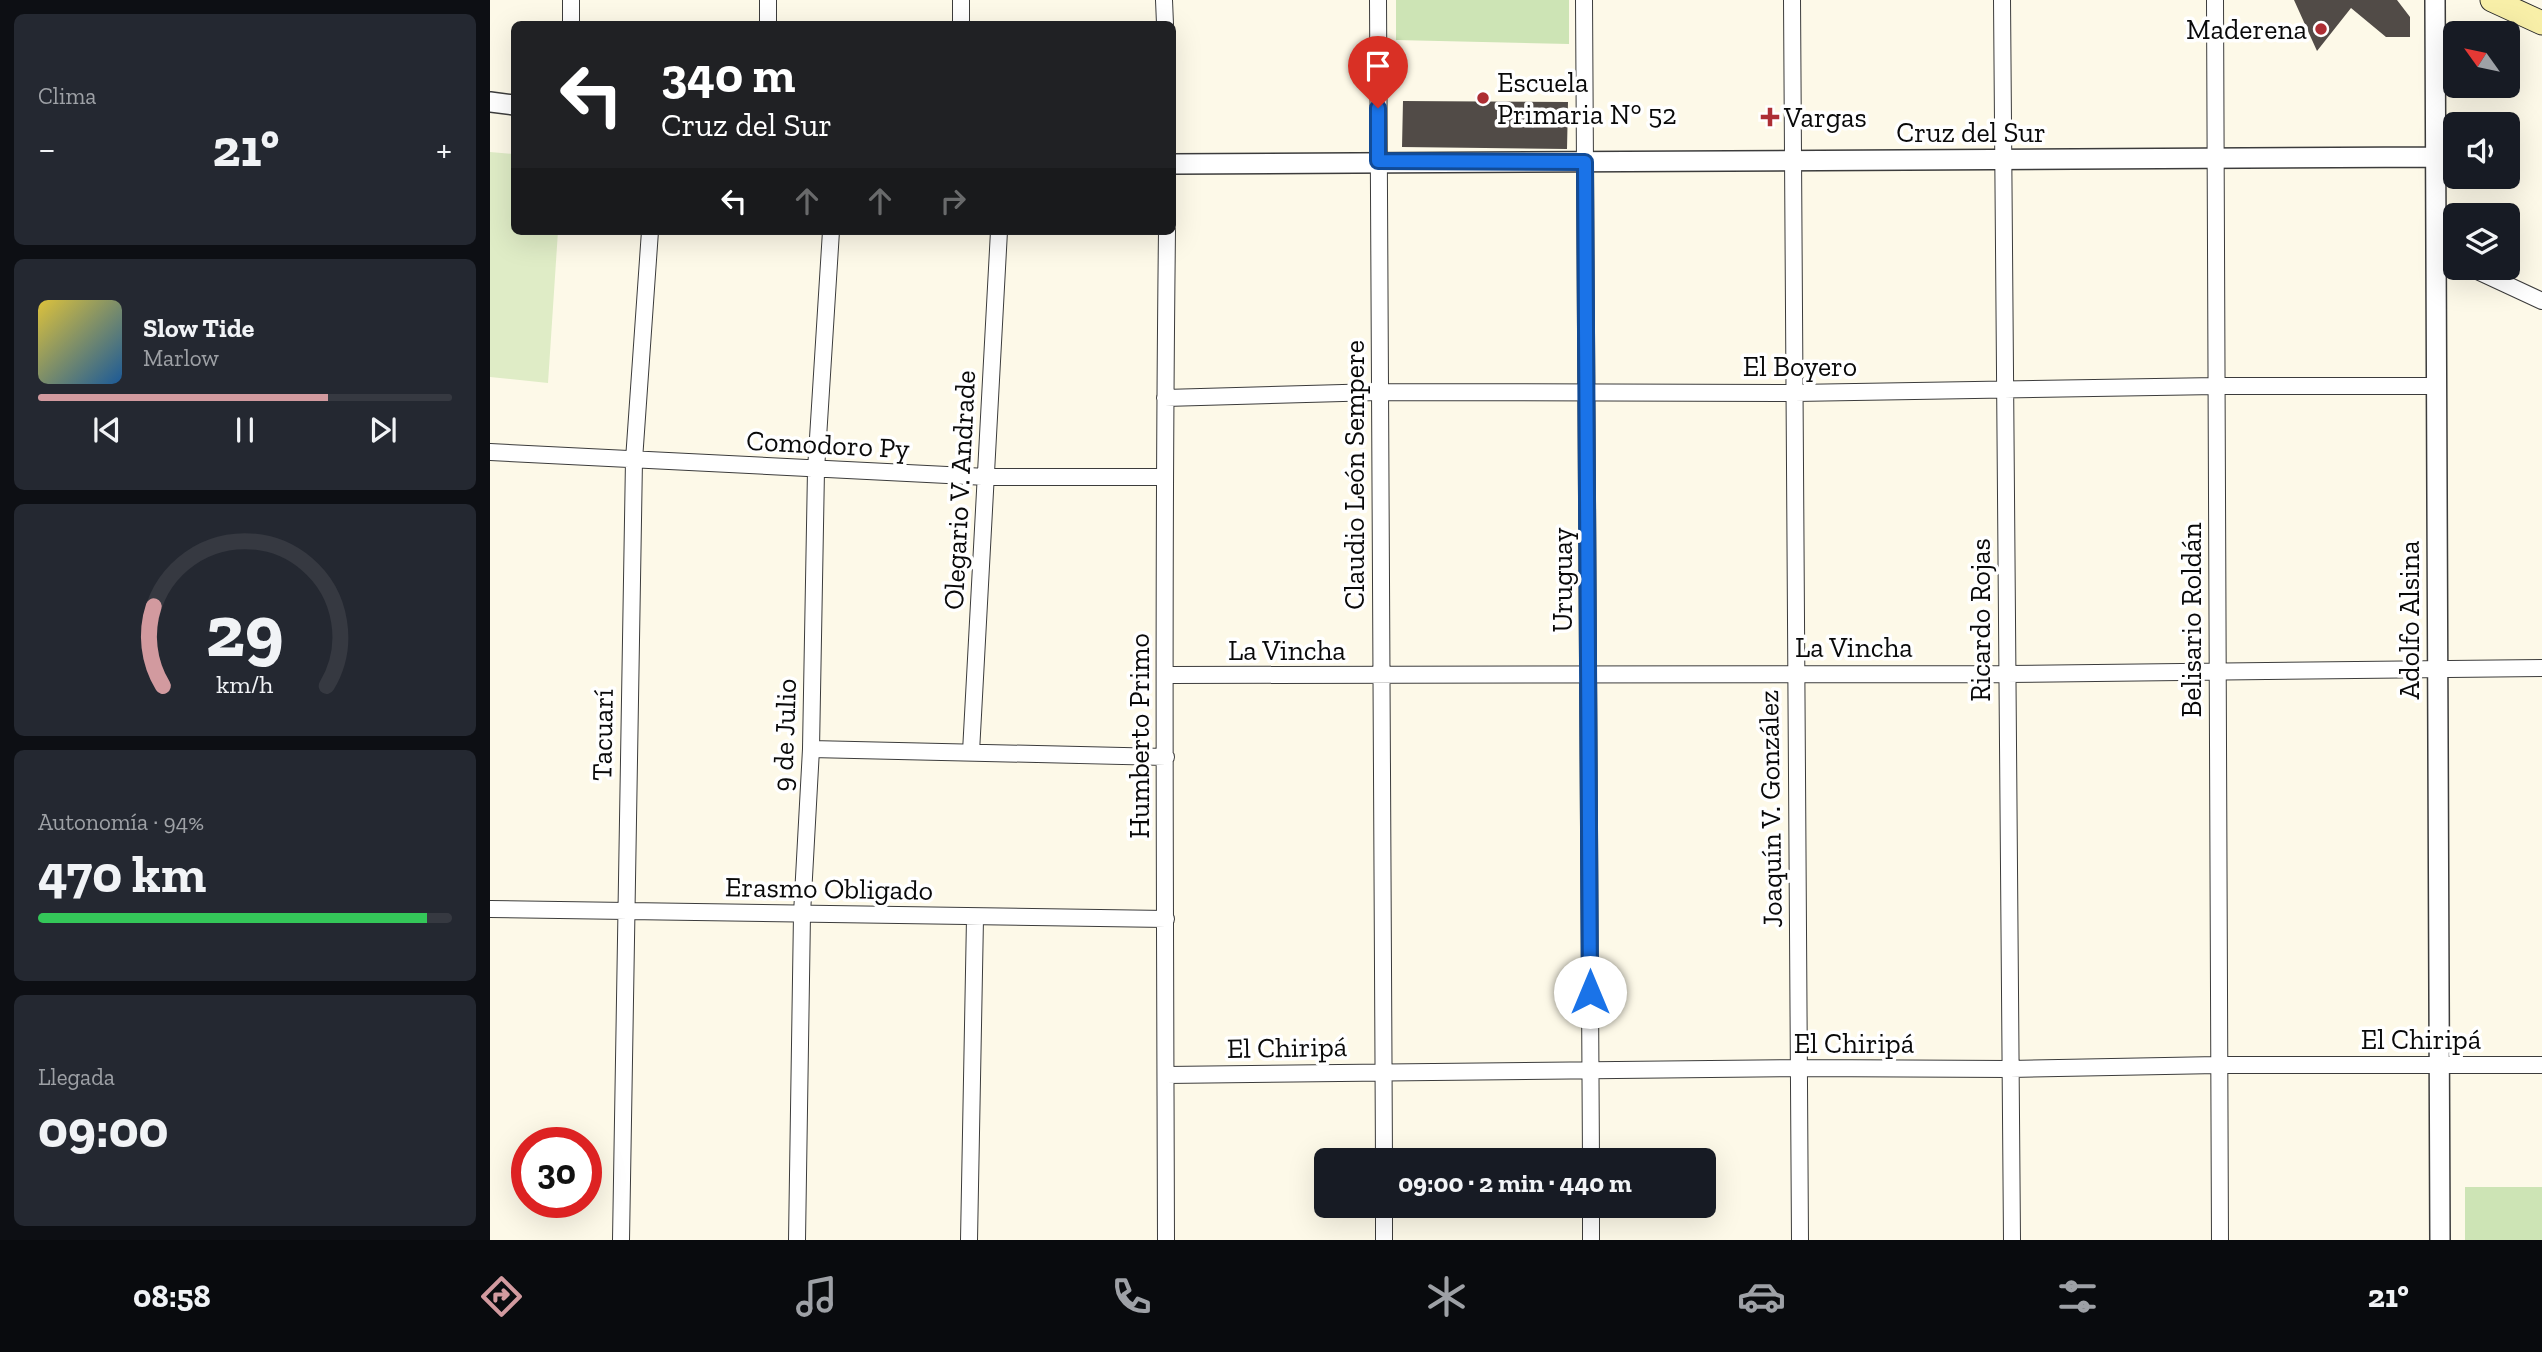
<!DOCTYPE html>
<html lang="es">
<meta charset="utf-8">
<style>
:root{--surface:#171b24;--page:#242831;--text:#f1f3f6;--muted:#9ea1a6;--line:#363941;--accent:#d29a9f}
body{margin:0;font-family:"Zilla Slab",serif;background:var(--page);color:var(--text);height:100vh;display:flex;flex-direction:column;font-size:26px;white-space:nowrap}
*{box-sizing:border-box;margin:0}
p{font-size:23px;color:var(--muted)}
.icon{flex:none;width:38px;height:38px;fill:none;stroke:currentColor;stroke-width:2;stroke-linecap:round;stroke-linejoin:round}
.map{position:relative;flex:1;overflow:hidden}
.panel{display:flex;flex-direction:column;gap:14px;padding:14px;background:#0d0f14;width:490px}
.panel>*{flex:none}
.guide{position:absolute;left:21px;top:21px;width:665px;height:214px;border-radius:10px;box-shadow:0 7px 28px #0002;background:#202124;color:#fff;overflow:hidden}
.needle{width:46px;rotate:303deg}
.buttons{position:absolute;left:1953px;top:21px;display:grid;gap:14px}
.buttons a{display:grid;place-items:center;width:77px;height:77px;border-radius:10px;background:var(--surface);box-shadow:0 7px 28px #0002;font-size:35px}
.speed{position:absolute;left:21px;top:1127px;display:flex;gap:14px;font-size:35px;font-weight:700;text-align:center}
.speed>*{display:grid;place-content:center;width:91px;height:91px;border-radius:50%;background:var(--surface);box-shadow:0 7px 28px #0002;line-height:1}
.speed .limit{border:10px solid #d22;background:#fff;color:#111}
.pin{position:absolute;display:grid;place-items:center;width:60px;height:60px;color:#fff;margin:-72px -30px;border-radius:50% 50% 50% 0;rotate:-45deg;box-shadow:0 0 7px #0007}
.pin .icon{rotate:45deg}
.me{position:absolute;width:77px;margin:-38px;rotate:0deg;stroke-linejoin:round;filter:drop-shadow(0 0 5px #0008)}
.turn{display:flex;align-items:center;gap:24px;height:147px;padding:0 35px;font-size:32px}
.turn .icon{width:91px;height:91px;stroke-width:2.5}
.turn b{display:block;font-size:49px;line-height:60px}
.lanes{display:flex;align-items:center;height:66px;padding:0 35px;background:#0003;justify-content:center;gap:35px;direction:ltr}
.lanes .off{opacity:.35}
.big{font-size:52px;font-weight:800;line-height:1.1}
.panel .tile{flex:1;display:flex;flex-direction:column;justify-content:center;gap:10px;min-width:0;padding:0 24px;border-radius:10px;background:var(--page)}
.panel .dial{align-items:center;gap:0}
.dial svg{height:182px;overflow:visible;fill:none;stroke:var(--line);stroke-width:7;stroke-linecap:round;text-anchor:middle}
.dial text{fill:var(--text);stroke:none}
.song{display:flex;align-items:center;gap:21px}
.cover{width:84px;height:84px;border-radius:10px;background:linear-gradient(135deg,hsl(50 70% 55%),hsl(210 70% 35%))}
.played{height:7px;border-radius:4px;background:linear-gradient(90deg,var(--accent) 70%,var(--line) 70%)}
.keys{display:flex;justify-content:space-around;direction:ltr}
.heat{display:flex;justify-content:space-between;align-items:center;font-size:38px;direction:ltr}
.charge{height:10px;border-radius:5px;background:linear-gradient(90deg,#34c759 94%,var(--line) 0)}
.trip{position:absolute;left:824px;top:1148px;width:402px;height:70px;border-radius:10px;background:var(--surface);box-shadow:0 7px 28px #0002;font-weight:800;line-height:70px;text-align:center}
.tab-bar{display:flex;height:112px;justify-content:space-around;align-items:center;background:#090b0e;color:var(--muted)}
.tab-bar .icon{width:49px;height:49px}
.tab-bar .selected{color:var(--accent)}
.tab-bar b{font-size:32px;color:var(--text)}
main{display:flex;flex:1;min-height:0}
.map>svg:first-child{display:block}
</style>
<main>
<section class="panel">
<div class="tile"><p>Clima</p>
<div class="heat"><a>−</a><b class="big">21°</b><a>+</a></div>
</div>
<div class="tile">
<div class="song"><i class="cover"></i><div><b>Slow Tide</b><p>Marlow</p></div></div>
<div class="played"></div>
<div class="keys"><svg class="icon" aria-label="previous" viewBox="0 0 24 24"><path d="M18 5L8 12l10 7zM5 5v14"/></svg><svg class="icon" aria-label="pause" viewBox="0 0 24 24"><path d="M8 5v14M16 5v14"/></svg><svg class="icon" aria-label="next" viewBox="0 0 24 24"><path d="M6 5l10 7-10 7zM19 5v14"/></svg></div>
</div>
<div class="tile dial"><svg viewBox="0 0 100 80">
<path d="M14 69A42 42 0 1 1 86 69"/>
<path d="M14 69A42 42 0 0 1 10 34" stroke="#d29a9f"/>
<text x="50" y="56" font-size="32" font-weight="700">29</text>
<text x="50" y="72" font-size="11">km/h</text>
</svg></div>
<div class="tile"><p>Autonomía · 94%</p><b class="big">470 km</b><div class="charge"></div></div>
<div class="tile"><p>Llegada</p><b class="big">09:00</b></div>
</section>
<div class="map">
<svg width="2052" height="1240" viewBox="0 0 2052 1240">
<rect width="100%" height="100%" fill="#fdf9e8"/>
<path fill="#cde4b5" d="M906 0H1079V44L906 40Z
M1975 1187H2052V1240H1975Z"/>
<path fill="#dfecc6" d="M0 152 24 154V231H68L58 383 0 377Z"/>
<path fill="#514b47" d="M1804 0H1907L1920 17V37H1896L1861 8 1827 51Z
M913 101 1078 102 1077 149 912 147Z"/>
<g fill="none" stroke-linecap="round" stroke-linejoin="round">
<g stroke="#3c3c3c" stroke-width="18">
<path id="minor" d="M471 0V24
M674 0 675 24
M888 0 894 1160
M1094 0 1101 1160
M1302 0 1310 1240
M1512 0 1522 1240
M1725 0 1730 1240
M81 24V0
M278 24V0
M1947 252 1965 261
M1981 268 2052 301
M675 398 889 392 1305 393 1727 386H1945
M0 452 497 477H674
M676 675 1516 674 2052 668
M321 749 676 757
M481 752 509 231
M0 909 676 919
M676 1075 1309 1068 1520 1069 1728 1065H2052
M894 1206V1240
M131 1240 144 460 160 231
M307 1240 312 914 321 749 326 470 341 231
M479 1240 485 918
M676 1240C675 904 673 567 677 231
M1101 1240V1206"/>
</g>
<g stroke="#3c3c3c" stroke-width="22">
<path id="tertiary" d="M1945 0 1950 1240
M0 102 24 105
M682 164 1945 157"/>
</g>
<g stroke="#2b2b2b" stroke-width="25">
<path id="secondary" d="M2002 0 2052 23"/>
</g>
<use href="#minor" stroke="#fff" stroke-width="16"/>
<use href="#tertiary" stroke="#fff" stroke-width="19"/>
<use href="#secondary" stroke="#f8efa8" stroke-width="23"/>
</g>
<g fill="none" stroke-linecap="round" stroke-linejoin="round">
<g stroke="#114b97" stroke-width="18">
<path id="route" d="M888 108V161L1095 162 1100 992"/>
</g>
<use href="#route" stroke="#1a73e8" stroke-width="12"/>
</g>
<g fill="#ad2e34" stroke="#fff" stroke-width="2.5">
<circle cx="1831" cy="29" r="7"/>
<circle cx="993" cy="98" r="7"/>
<path d="M1276.5 106.5h7v7h7v7h-7v7h-7v-7h-7v-7h7z"/>
</g>
<g text-anchor="middle" stroke-width="7" stroke-linejoin="round" paint-order="stroke">
<g font-size="28" fill="#090909" stroke="#fff" text-anchor="start">
<text x="1817" y="39" text-anchor="end">Maderena</text>
<text x="1007" y="92">Escuela<tspan x="1007" dy="32">Primaria N° 52</tspan></text>
<text x="1294" y="127">Vargas</text>
</g>
<g font-size="28" fill="#090909" stroke="#fff">
<text x="1481" y="142">Cruz del Sur</text>
<text x="1310" y="376">El Boyero</text>
<text transform="translate(338 444) rotate(3)" y="10">Comodoro Py</text>
<text transform="translate(864 475) rotate(-90)" y="10">Claudio León Sempere</text>
<text transform="translate(469 490) rotate(-87)" y="10">Olegario V. Andrade</text>
<text transform="translate(1072 580) rotate(-90)" y="10">Uruguay</text>
<text transform="translate(1490 620) rotate(-90)" y="10">Ricardo Rojas</text>
<text transform="translate(1701 620) rotate(-90)" y="10">Belisario Roldán</text>
<text transform="translate(1919 620) rotate(-90)" y="10">Adolfo Alsina</text>
<text x="1364" y="657">La Vincha</text>
<text x="797" y="660">La Vincha</text>
<text transform="translate(112 735) rotate(-89)" y="10">Tacuarí</text>
<text transform="translate(294 735) rotate(-88)" y="10">9 de Julio</text>
<text transform="translate(649 736) rotate(-90)" y="10">Humberto Primo</text>
<text transform="translate(1280 809) rotate(-91)" y="10">Joaquín V. González</text>
<text transform="translate(339 888) rotate(1)" y="10">Erasmo Obligado</text>
<text x="1931" y="1049">El Chiripá</text>
<text x="1364" y="1053">El Chiripá</text>
<text transform="translate(797 1047) rotate(-1)" y="10">El Chiripá</text>
</g>
</g>
</svg>
<div class="buttons">
<a><svg class="needle" viewBox="-14 -14 28 28"><path d="M0-13l5 13h-10z" fill="#e53935"/><path d="M0 13l5-13h-10z" fill="#9ea1a6"/></svg></a>
<a><svg class="icon" aria-label="sound" viewBox="0 0 24 24"><path d="M4 9h4l5-4v14l-5-4H4zM17 9q2 3 0 6"/></svg></a>
<a><svg class="icon" aria-label="layers" viewBox="0 0 24 24"><path d="M12 4l9 5-9 5-9-5zM3 14l9 5 9-5"/></svg></a>
</div>
<div class="speed"><div class="limit">30</div></div>
<div class="pin" style="left:888px;top:108px;background:#d93025"><svg class="icon" aria-label="arrive" viewBox="0 0 24 24"><path d="M6 21V4h12l-3 4 3 4H6"/></svg></div>
<svg class="me" style="left:1100px;top:992px" viewBox="-20 -20 40 40"><circle r="19" fill="#fff"/><path d="M0-13L10 11 0 6-10 11z" fill="#1a73e8"/></svg>
<div class="trip">09:00 · 2 min · 440 m</div>
<div class="guide">
<div class="turn"><svg class="icon" aria-label="left" viewBox="0 0 24 24"><path d="M17 20v-9H6M10 6l-5 5 5 5"/></svg><div><b>340 m</b>Cruz del Sur</div></div>
<div class="lanes"><svg class="icon" aria-label="left" viewBox="0 0 24 24"><path d="M17 20v-9H6M10 6l-5 5 5 5"/></svg><svg class="icon off" aria-label="ahead" viewBox="0 0 24 24"><path d="M12 20V5M6 11l6-6 6 6"/></svg><svg class="icon off" aria-label="ahead" viewBox="0 0 24 24"><path d="M12 20V5M6 11l6-6 6 6"/></svg><svg class="icon off" aria-label="right" viewBox="0 0 24 24"><path d="M7 20v-9h11M14 6l5 5-5 5"/></svg></div>
</div>
</div>
</main>
<nav class="tab-bar">
<b>08:58</b>
<svg class="icon selected" aria-label="directions" viewBox="0 0 24 24"><path d="M12 3l9 9-9 9-9-9zM9 14v-3h6M13 9l2 2-2 2"/></svg>
<svg class="icon" aria-label="music" viewBox="0 0 24 24"><path d="M9 18V5l10-2v13"/><circle cx="6" cy="18" r="3"/><circle cx="16" cy="16" r="3"/></svg>
<svg class="icon" aria-label="phone" viewBox="0 0 24 24"><path d="M5 4h4l2 5-3 2q2 4 5 5l2-3 5 2v4C11 20 4 13 5 4z"/></svg>
<svg class="icon" aria-label="climate" viewBox="0 0 24 24"><path d="M12 3v18M4 7l16 10M4 17L20 7"/></svg>
<svg class="icon" aria-label="car" viewBox="0 0 24 24"><path d="M5 17H2v-5l4-1 3-4h7l3 4 3 1v5h-3M9 17h6M6 11h13"/><circle cx="7" cy="17" r="2"/><circle cx="17" cy="17" r="2"/></svg>
<svg class="icon" aria-label="filters" viewBox="0 0 24 24"><path d="M4 7h16M4 17h16"/><circle cx="9" cy="7" r="2"/><circle cx="15" cy="17" r="2"/></svg>
<b>21°</b>
</nav>
